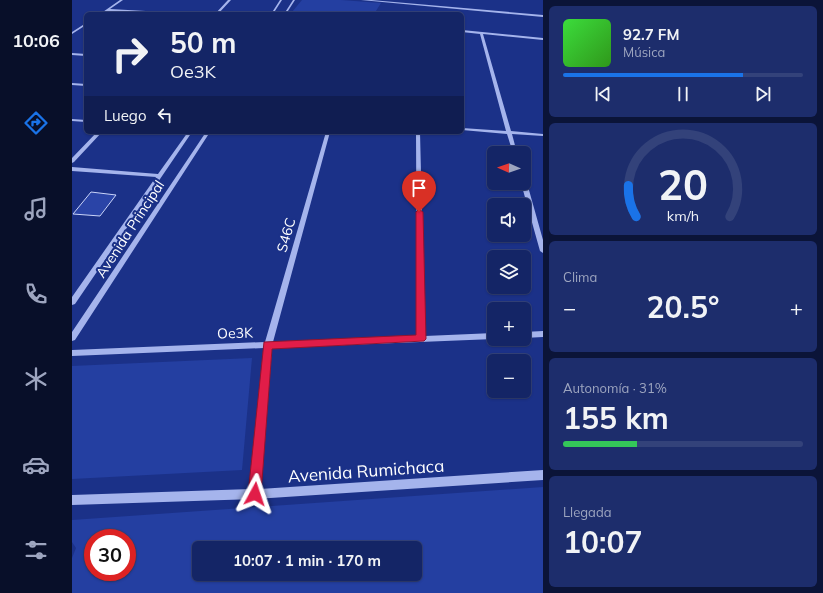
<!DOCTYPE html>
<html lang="es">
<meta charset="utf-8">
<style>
:root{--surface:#142566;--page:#1d2d6c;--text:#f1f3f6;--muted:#9da5bf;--line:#33427a;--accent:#1a73e8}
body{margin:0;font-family:Mulish,sans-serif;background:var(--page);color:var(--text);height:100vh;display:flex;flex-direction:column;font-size:15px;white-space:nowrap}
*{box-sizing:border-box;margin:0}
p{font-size:13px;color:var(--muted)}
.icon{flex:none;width:22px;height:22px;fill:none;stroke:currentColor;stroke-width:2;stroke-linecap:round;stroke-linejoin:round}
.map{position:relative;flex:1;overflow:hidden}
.drawer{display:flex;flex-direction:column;gap:6px;padding:6px;background:#0b1438;width:280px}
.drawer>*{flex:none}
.top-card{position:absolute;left:12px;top:12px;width:380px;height:122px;border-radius:6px;box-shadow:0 1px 3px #0004,0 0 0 1px var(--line);background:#142566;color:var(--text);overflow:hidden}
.needle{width:26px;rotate:272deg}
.buttons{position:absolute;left:415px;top:146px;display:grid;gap:8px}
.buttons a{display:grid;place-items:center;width:44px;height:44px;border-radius:6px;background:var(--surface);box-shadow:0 1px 3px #0004,0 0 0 1px var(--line);font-size:20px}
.speed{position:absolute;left:12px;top:529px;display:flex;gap:8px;font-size:20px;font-weight:700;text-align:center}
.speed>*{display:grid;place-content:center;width:52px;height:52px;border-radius:50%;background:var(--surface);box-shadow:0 1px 3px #0004,0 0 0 1px var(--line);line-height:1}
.speed .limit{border:6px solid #d22;background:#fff;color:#111}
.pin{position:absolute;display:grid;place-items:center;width:34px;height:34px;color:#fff;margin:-41px -17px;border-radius:50% 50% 50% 0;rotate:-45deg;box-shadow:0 0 4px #0007}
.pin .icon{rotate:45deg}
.me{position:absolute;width:44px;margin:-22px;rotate:5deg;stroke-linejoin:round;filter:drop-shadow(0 0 3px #0008)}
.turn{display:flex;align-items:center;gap:14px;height:84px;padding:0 20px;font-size:18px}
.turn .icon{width:52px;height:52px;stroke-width:2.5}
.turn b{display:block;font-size:28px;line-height:34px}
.then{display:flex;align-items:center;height:38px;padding:0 20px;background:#0003;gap:8px;font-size:15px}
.big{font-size:30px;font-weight:700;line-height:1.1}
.drawer .tile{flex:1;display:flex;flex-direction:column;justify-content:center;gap:6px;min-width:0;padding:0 14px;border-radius:6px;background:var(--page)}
.drawer .dial{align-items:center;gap:0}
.dial svg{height:104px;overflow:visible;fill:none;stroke:var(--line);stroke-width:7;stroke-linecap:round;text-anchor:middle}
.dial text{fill:var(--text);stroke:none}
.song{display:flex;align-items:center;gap:12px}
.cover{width:48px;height:48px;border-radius:6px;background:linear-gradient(135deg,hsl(120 70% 55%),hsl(110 70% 35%))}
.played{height:4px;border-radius:2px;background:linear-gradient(90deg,var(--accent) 75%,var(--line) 75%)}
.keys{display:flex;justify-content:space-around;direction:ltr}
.heat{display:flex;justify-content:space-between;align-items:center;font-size:22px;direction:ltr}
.charge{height:6px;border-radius:3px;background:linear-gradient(90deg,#34c759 31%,var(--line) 0)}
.trip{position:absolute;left:120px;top:541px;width:230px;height:40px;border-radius:6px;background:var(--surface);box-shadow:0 1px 3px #0004,0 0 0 1px var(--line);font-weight:700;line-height:40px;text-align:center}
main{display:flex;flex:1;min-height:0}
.tabs{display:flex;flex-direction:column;width:72px;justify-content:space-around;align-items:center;background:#080f29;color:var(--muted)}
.tabs .icon{width:28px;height:28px}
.tabs .current{color:var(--accent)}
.tabs b{font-size:18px;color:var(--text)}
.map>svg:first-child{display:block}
</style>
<main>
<nav class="tabs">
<b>10:06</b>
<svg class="icon current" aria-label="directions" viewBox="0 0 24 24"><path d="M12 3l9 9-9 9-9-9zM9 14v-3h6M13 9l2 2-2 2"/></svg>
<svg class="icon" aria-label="music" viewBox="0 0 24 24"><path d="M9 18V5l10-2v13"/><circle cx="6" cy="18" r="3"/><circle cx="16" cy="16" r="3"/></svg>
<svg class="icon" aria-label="phone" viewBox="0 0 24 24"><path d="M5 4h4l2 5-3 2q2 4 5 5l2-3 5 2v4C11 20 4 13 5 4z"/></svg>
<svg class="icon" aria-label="climate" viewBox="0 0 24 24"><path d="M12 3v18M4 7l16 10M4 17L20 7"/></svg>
<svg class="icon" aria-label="car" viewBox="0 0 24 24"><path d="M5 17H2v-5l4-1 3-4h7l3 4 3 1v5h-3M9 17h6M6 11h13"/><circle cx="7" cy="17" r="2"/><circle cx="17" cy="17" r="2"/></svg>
<svg class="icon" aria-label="filters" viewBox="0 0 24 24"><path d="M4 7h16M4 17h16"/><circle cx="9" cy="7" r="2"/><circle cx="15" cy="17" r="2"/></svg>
</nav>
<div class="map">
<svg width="471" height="593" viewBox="0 0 471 593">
<rect width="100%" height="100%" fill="#1b3188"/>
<path fill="#243fa1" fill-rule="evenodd" d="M230 0H269L309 3 302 14H237L220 12Z
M180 358 170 470 0 479V366Z
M471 487V593H0V558L4 548 0 542V520ZM21 538H55V572H21ZM127 548H343V574H127Z"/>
<path fill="#2a44a7" stroke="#cad4f9" d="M19 192 44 195 28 216 1 214Z"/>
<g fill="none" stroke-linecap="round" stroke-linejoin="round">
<path fill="#a5b4ec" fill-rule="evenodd" d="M48 0H51L38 9 127 14 36 11 31 14H28Z
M156 0H159L146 14H143Z
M208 0H210L201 14H199Z
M221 0H223L214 14H212Z
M289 0H299L471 15V17Z
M14 23V25L0 34V32Z
M390 30 471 38V40L411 34 439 131 471 134V136L440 134 445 153H441L435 134 390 130V128L434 131 408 34 390 32Z
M0 53 14 54V56L0 55Z
M0 83 14 84V86L0 85Z
M0 119 14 120V122L0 121Z
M25 132H30L2 162 0 163V158Z
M116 132H120L3 304 0 305V297L84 177 0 171V167L86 174Z
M134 132H138L3 340 0 341V332Z
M254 132H258L201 342 345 336 344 132H348L353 336 422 333V339L200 348 188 489 471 470V480L183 499 0 505V495L179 489 192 348 0 356V350L193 342Z
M452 181 455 183 471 240V253L468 251 449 183H452Z
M471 331V337L452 338V332Z"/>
</g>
<path fill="#e11d48" stroke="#92132f" d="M347 209 351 212 354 339 352 341 200 349 189 494 187 499 183 500 178 499 176 494 192 342 344 335V212Z"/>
<g text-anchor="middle" stroke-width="4" stroke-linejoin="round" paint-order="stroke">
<g font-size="14" fill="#fff" stroke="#1b3188">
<text transform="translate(58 229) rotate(-57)" y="5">Avenida Principal</text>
<text transform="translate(214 235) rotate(-74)" y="5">S46C</text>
<text transform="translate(163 333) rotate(-2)" y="5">Oe3K</text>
</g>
<g font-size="17" fill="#fff" stroke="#1b3188">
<text transform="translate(294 471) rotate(-4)" y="6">Avenida Rumichaca</text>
</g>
</g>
</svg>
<div class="buttons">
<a><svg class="needle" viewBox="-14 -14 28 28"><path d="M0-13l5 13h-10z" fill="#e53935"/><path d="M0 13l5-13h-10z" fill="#9da5bf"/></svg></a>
<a><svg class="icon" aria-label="sound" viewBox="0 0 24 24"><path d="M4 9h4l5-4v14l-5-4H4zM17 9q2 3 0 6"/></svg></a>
<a><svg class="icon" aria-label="layers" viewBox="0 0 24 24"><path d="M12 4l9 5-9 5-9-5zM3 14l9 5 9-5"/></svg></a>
<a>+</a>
<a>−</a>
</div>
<div class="speed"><div class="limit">30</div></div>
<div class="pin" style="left:347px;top:212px;background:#d93025"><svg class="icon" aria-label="arrive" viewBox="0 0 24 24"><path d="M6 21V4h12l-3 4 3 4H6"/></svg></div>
<svg class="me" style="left:183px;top:494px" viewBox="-20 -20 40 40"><path d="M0-17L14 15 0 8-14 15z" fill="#e11d48" stroke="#fff" stroke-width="4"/></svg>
<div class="trip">10:07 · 1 min · 170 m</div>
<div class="top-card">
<div class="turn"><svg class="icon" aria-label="right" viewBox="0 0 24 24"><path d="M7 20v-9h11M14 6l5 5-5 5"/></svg><div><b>50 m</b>Oe3K</div></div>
<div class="then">Luego<svg class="icon" aria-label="left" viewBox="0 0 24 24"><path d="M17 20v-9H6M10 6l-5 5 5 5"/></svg></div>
</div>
</div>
<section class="drawer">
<div class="tile">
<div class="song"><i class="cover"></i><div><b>92.7 FM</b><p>Música</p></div></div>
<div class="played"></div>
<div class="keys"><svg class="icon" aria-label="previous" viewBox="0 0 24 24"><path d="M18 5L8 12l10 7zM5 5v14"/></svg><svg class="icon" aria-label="pause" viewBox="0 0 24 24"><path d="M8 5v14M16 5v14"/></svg><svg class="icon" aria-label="next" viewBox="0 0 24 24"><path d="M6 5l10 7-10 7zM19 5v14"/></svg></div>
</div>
<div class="tile dial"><svg viewBox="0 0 100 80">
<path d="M14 69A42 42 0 1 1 86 69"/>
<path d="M14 69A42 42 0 0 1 8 45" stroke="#1a73e8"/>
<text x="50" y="56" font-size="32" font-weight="700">20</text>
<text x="50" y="72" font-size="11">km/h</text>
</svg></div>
<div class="tile"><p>Clima</p>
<div class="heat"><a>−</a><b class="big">20.5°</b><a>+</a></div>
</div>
<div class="tile"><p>Autonomía · 31%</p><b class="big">155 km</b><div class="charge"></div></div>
<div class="tile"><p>Llegada</p><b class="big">10:07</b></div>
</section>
</main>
